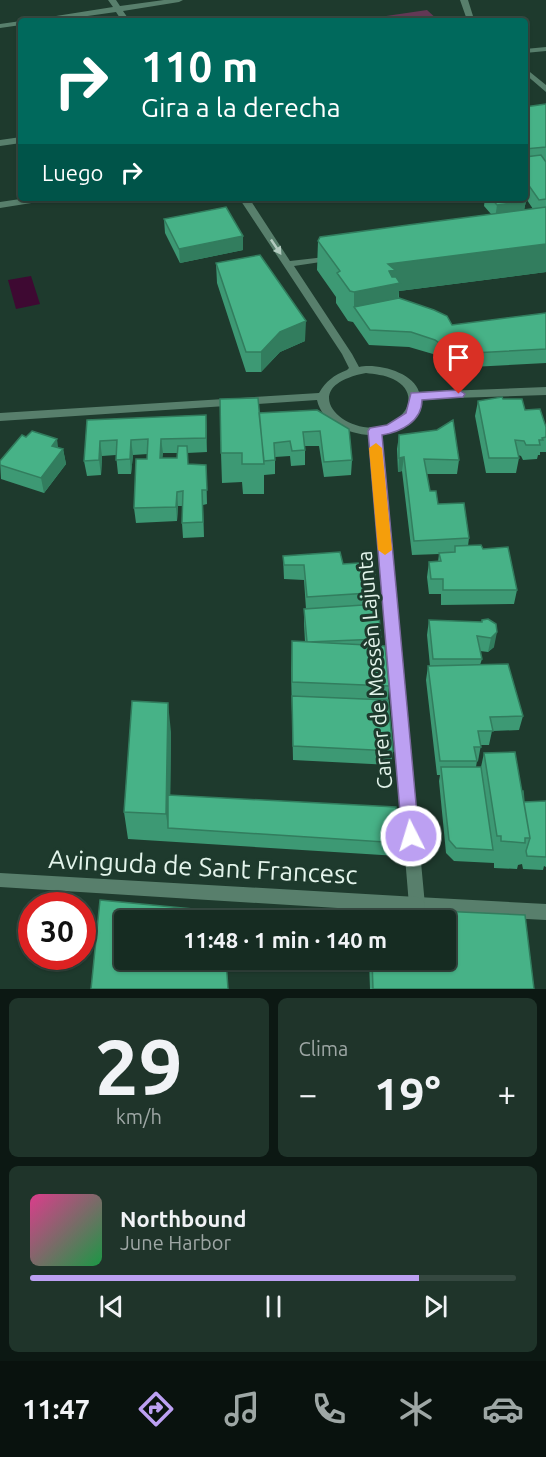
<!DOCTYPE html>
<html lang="es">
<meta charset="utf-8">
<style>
:root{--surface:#162c22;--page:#1f342a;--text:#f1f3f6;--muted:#9ea7a5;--line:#354840;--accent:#bca0f2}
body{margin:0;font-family:Ubuntu,sans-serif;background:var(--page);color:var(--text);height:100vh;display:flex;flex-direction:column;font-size:22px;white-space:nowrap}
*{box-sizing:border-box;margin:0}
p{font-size:20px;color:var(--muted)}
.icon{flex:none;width:33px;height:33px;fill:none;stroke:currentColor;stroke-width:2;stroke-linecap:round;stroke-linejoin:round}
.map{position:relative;height:989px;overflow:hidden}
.side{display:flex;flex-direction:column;gap:9px;padding:9px;background:#0c1813;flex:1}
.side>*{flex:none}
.top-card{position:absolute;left:18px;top:18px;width:510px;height:183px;border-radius:6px;box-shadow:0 2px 4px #0004,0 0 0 2px var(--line);background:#00695c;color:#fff;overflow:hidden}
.speed{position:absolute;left:18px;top:892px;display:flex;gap:12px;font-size:30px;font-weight:700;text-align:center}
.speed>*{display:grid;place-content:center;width:78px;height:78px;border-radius:50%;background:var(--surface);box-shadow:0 2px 4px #0004,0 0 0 2px var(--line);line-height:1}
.speed .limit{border:9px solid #d22;background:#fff;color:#111}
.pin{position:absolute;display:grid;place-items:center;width:51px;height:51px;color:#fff;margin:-62px -26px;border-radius:50% 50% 50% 0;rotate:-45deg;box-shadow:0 0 6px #0007}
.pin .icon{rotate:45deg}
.me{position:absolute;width:66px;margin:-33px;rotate:355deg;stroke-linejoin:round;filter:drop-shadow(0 0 4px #0008)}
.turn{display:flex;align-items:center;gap:21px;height:126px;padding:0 24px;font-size:27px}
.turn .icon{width:78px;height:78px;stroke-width:2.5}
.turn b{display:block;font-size:42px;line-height:51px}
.then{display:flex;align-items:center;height:57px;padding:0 24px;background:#0003;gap:12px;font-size:22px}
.big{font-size:45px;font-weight:700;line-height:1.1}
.side .tile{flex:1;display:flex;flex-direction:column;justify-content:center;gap:9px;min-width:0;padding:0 21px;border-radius:9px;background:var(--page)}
.side .dial{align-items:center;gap:0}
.dial b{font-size:78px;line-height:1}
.song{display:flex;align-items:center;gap:18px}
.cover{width:72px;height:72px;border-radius:9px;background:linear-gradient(135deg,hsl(330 70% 55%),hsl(140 70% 35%))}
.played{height:6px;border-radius:3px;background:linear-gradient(90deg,var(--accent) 80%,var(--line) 80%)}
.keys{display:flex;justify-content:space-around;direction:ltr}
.heat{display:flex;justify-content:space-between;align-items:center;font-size:33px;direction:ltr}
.side .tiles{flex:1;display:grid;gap:9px;grid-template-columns:1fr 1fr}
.tile:last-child{grid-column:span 2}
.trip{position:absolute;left:114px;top:910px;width:342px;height:60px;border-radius:6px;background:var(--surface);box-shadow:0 2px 4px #0004,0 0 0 2px var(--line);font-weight:700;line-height:60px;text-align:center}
.tab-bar{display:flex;height:96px;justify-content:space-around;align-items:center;background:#09120e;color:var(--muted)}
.tab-bar .icon{width:42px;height:42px}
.tab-bar .active{color:var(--accent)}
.tab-bar b{font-size:27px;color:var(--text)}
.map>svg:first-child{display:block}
</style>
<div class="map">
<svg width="546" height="989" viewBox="0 0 546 989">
<rect width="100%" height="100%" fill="#1e3a2d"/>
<path fill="#623855" d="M427 10 439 21H352Z"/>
<path fill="#3e0932" d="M31 276 40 304 16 309 8 280Z"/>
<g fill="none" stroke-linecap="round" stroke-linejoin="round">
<path fill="#587f6c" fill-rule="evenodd" d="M546 47V51L525 53V49Z
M417 897 546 904V920L417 913 411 910 409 905 411 900Z"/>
<path fill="#587f6c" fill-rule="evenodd" d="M108 0H116L120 6 164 0H183L179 2 123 11 130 21H122L116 12 52 21H33L37 19 113 7Z
M460 0H468L473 16 478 21H470L466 17Z
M21 21V25L0 28V24Z
M525 68 546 85V92L525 74Z
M21 137V143L0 146V140Z
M27 198H49L44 201 0 208V202Z
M239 198H249L290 261 334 256V260L294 266 352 354 359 367C377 363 413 372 419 392L546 387V395L421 399C415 421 401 428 381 435L425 905 423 910 417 913 411 910 409 905 370 435C348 434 322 423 317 400L0 421V413L319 393C326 381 334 375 347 370L349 368 342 354ZM366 373C374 374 385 375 393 379 414 389 413 409 394 421 355 447 286 388 366 373Z"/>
<path fill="#587f6c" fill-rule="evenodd" d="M0 873 417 897 423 900 425 905 423 910 417 913 0 887Z"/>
</g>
<path fill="#3d9974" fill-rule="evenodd" d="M546 104V272L399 291V298L452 325 546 313V363L452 368 433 354 409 347 369 345 353 322 348 321 336 303V297L317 270 318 241 491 214 484 206 485 198H524L526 201 524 210 533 209 525 197V107Z
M164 219 243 236V250L180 263 165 233Z
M216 263 305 341 280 352 261 372H246L217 283Z
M503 399 525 410 546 427V452H540V455H538L537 459 523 460 521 456 518 455 519 458 516 473H486L475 416 478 401Z
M317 410 352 460 351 475 324 477 319 446H305V465L291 466 290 456 275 457V474L264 475V494H243L242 482 222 483 221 453 259 413Z
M206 415 207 452 187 453 188 464 206 465 207 504 203 505 204 537 183 538 182 523 183 506H178L177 521 136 523 134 508 147 459 148 454 133 455 131 474H118L116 455 102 456 101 475 87 476 84 461 87 420ZM163 453H178L177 458H162Z
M399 435 459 460 457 474H427L430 491 438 504 469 538 468 546 483 549 517 590 514 604 441 605V594H429L427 577 429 562H438L439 554 412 555 402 471 398 472 397 449Z
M58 448 63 449 66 464 44 493 1 479 0 461Z
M283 556 343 564 376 586 375 601H368V605L381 639 380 646 389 686 388 700 393 751 391 765 293 760 291 670 292 641 305 642 304 624V609H306L304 580 284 579Z
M488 619 494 647 488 652 480 651 482 659 480 665 523 716 519 730 492 731 489 745H481L478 761H477L476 767H481L484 753 524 802 546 801V867L544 866 543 870 523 869 522 864 518 865 517 869 494 868V863L454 861 446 853 439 781 440 775H437L426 680 428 666H430L427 635 429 620 481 622 482 620Z
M171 732 170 795 400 843 398 856 128 839 124 812Z
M396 909 525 915 534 989H370L369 960H446V921H394Z"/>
<path fill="#327d5e" d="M526 201 523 215 495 219 497 205Z
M243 236V250L180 263 179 249Z
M546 244V272L399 291 397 313 354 307V292L388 264Z
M306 321 305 341 280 352 261 372V352L280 332Z
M206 415 207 430V452L206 438Z
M57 439 59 454 52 446Z
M161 439 163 453 161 473 160 458Z
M131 440 133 455 131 474 130 459Z
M100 441 102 456 101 475 99 460Z
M63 449 66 464 44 493 41 478Z
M404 457 402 471 398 472 399 458Z
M177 492 178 506 177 521 176 507Z
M497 632 494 647 488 652 491 638Z
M168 703 171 732 170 828H168L166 814Z"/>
<path fill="#47b287" stroke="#327d5e" stroke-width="1.5" d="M546 104V147L525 149V107Z
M541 155 546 162V199L539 200 525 180V157Z
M491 198H524L526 201 497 205Z
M226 207 243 236 179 249 164 219Z
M546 207V244L388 264 395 270 389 271 392 277H396L400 283 354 292 350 291 337 273 340 271 318 241 320 237 408 225Z
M260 255 306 321 280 332 261 352H246L216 263Z
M399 298 434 310 447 316 452 325 546 313V349L454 354 435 340 411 332 370 330 354 307Z
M502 397 503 399H522L525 410 540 409 546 427V437L542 438 543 440H539L540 445H526L524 441 515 440 519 458H489L478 401Z
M258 398 264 464H242V453H221L220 399Z
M317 410 349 429 352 460 324 462 320 431 303 432 305 450 292 451 290 441 274 443 275 460 264 461 259 413Z
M206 415V438L161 439 160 458H177L178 446H187L188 464 206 465 207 490H202L203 522 182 523 183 491 177 492 176 507 134 508 136 459H147L148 439 131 440 130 459 116 460 117 440 100 441 99 460 84 461 87 420Z
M453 420 459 460 424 459 430 491H436L438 504 464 503 469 538 414 541 404 457 399 458V435L437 430Z
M32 431 57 439 52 446 63 449 41 478 0 465V461L22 435 26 437Z
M481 545 483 549 508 547 517 590H443V579H431L429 562 441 561 439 553 455 552V546Z
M340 552 343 564 374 562 376 586H367L369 593 307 597 304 565H284L283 556Z
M378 604 381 639 307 642 304 609Z
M488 619 496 624 497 632 491 638 477 636 482 659H433L429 620 482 622V620Z
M292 641 385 646 389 686 292 682Z
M508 664 523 716 490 717 493 731H478L481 747H474L477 761H440L428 666Z
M292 696 388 700 393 751 293 746Z
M132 701 168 703 166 814 124 812Z
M515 752 530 838H525V843L501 841V836H497L484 753Z
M441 767H481L493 850 456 848 449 840Z
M522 791H523L524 802 546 801V857L527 856 526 851 530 838Z
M168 795 396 807 400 843 168 828Z
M100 900 224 912V921H124V960H226L228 989H91Z
M396 909 525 915 534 989H373L372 960H446V921H396Z"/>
<defs><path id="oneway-solid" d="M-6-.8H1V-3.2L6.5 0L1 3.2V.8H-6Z" transform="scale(1.5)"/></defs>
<use fill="#b2cbbf" href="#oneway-solid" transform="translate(276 247) rotate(56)"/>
<path fill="#bca0f2" stroke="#7a689d" stroke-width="1.5" d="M459 390 465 394 463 397 422 400C422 422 400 432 382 435L419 836 417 842 411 844 405 842 402 836 368 431 370 428 387 425 406 413 411 393Z"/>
<path fill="#f59e0b" d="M376 443 382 448 392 550 385 555 378 550 369 448Z"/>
<g text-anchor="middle" stroke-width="6" stroke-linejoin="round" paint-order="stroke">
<g font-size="21" fill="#e3f4eb" stroke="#1e3a2d">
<text transform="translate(375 670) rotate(-95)" y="7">Carrer de Mossèn Lajunta</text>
</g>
<g font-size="26" fill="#e3f4eb" stroke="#1e3a2d">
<text transform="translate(203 867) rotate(3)" y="9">Avinguda de Sant Francesc</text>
</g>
</g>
</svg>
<div class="speed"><div class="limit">30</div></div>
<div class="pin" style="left:459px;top:394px;background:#d93025"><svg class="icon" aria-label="arrive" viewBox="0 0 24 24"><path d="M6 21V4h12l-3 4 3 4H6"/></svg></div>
<svg class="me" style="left:411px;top:836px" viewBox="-20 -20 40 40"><circle r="17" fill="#bca0f2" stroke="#fff" stroke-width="3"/><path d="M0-11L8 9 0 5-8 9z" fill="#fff"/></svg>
<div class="trip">11:48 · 1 min · 140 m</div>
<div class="top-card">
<div class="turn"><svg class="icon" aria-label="right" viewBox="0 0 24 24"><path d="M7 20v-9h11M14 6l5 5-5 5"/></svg><div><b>110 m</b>Gira a la derecha</div></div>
<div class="then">Luego<svg class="icon" aria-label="right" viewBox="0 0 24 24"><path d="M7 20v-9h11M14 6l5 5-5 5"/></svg></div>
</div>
</div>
<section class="side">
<div class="tiles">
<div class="tile dial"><b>29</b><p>km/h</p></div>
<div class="tile"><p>Clima</p>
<div class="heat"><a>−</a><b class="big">19°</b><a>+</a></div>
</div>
<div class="tile">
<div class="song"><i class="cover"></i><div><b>Northbound</b><p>June Harbor</p></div></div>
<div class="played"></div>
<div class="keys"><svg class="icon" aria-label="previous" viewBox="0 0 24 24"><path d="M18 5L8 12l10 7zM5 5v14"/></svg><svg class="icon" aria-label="pause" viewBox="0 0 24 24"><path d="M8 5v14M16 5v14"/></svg><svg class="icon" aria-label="next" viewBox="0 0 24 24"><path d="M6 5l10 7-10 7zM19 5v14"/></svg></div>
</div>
</div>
</section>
<nav class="tab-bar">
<b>11:47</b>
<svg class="icon active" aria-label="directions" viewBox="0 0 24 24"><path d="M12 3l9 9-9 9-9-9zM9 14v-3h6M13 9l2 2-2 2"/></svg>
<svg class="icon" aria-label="music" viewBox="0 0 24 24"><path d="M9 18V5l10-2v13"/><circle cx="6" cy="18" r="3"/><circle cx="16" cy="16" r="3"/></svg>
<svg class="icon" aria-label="phone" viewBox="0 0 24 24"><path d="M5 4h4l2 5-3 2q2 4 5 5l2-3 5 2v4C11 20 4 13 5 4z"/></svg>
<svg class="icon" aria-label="climate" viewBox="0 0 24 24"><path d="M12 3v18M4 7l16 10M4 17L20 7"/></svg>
<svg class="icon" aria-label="car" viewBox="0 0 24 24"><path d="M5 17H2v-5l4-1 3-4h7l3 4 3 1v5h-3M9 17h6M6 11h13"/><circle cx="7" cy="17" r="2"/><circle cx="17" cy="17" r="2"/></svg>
</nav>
